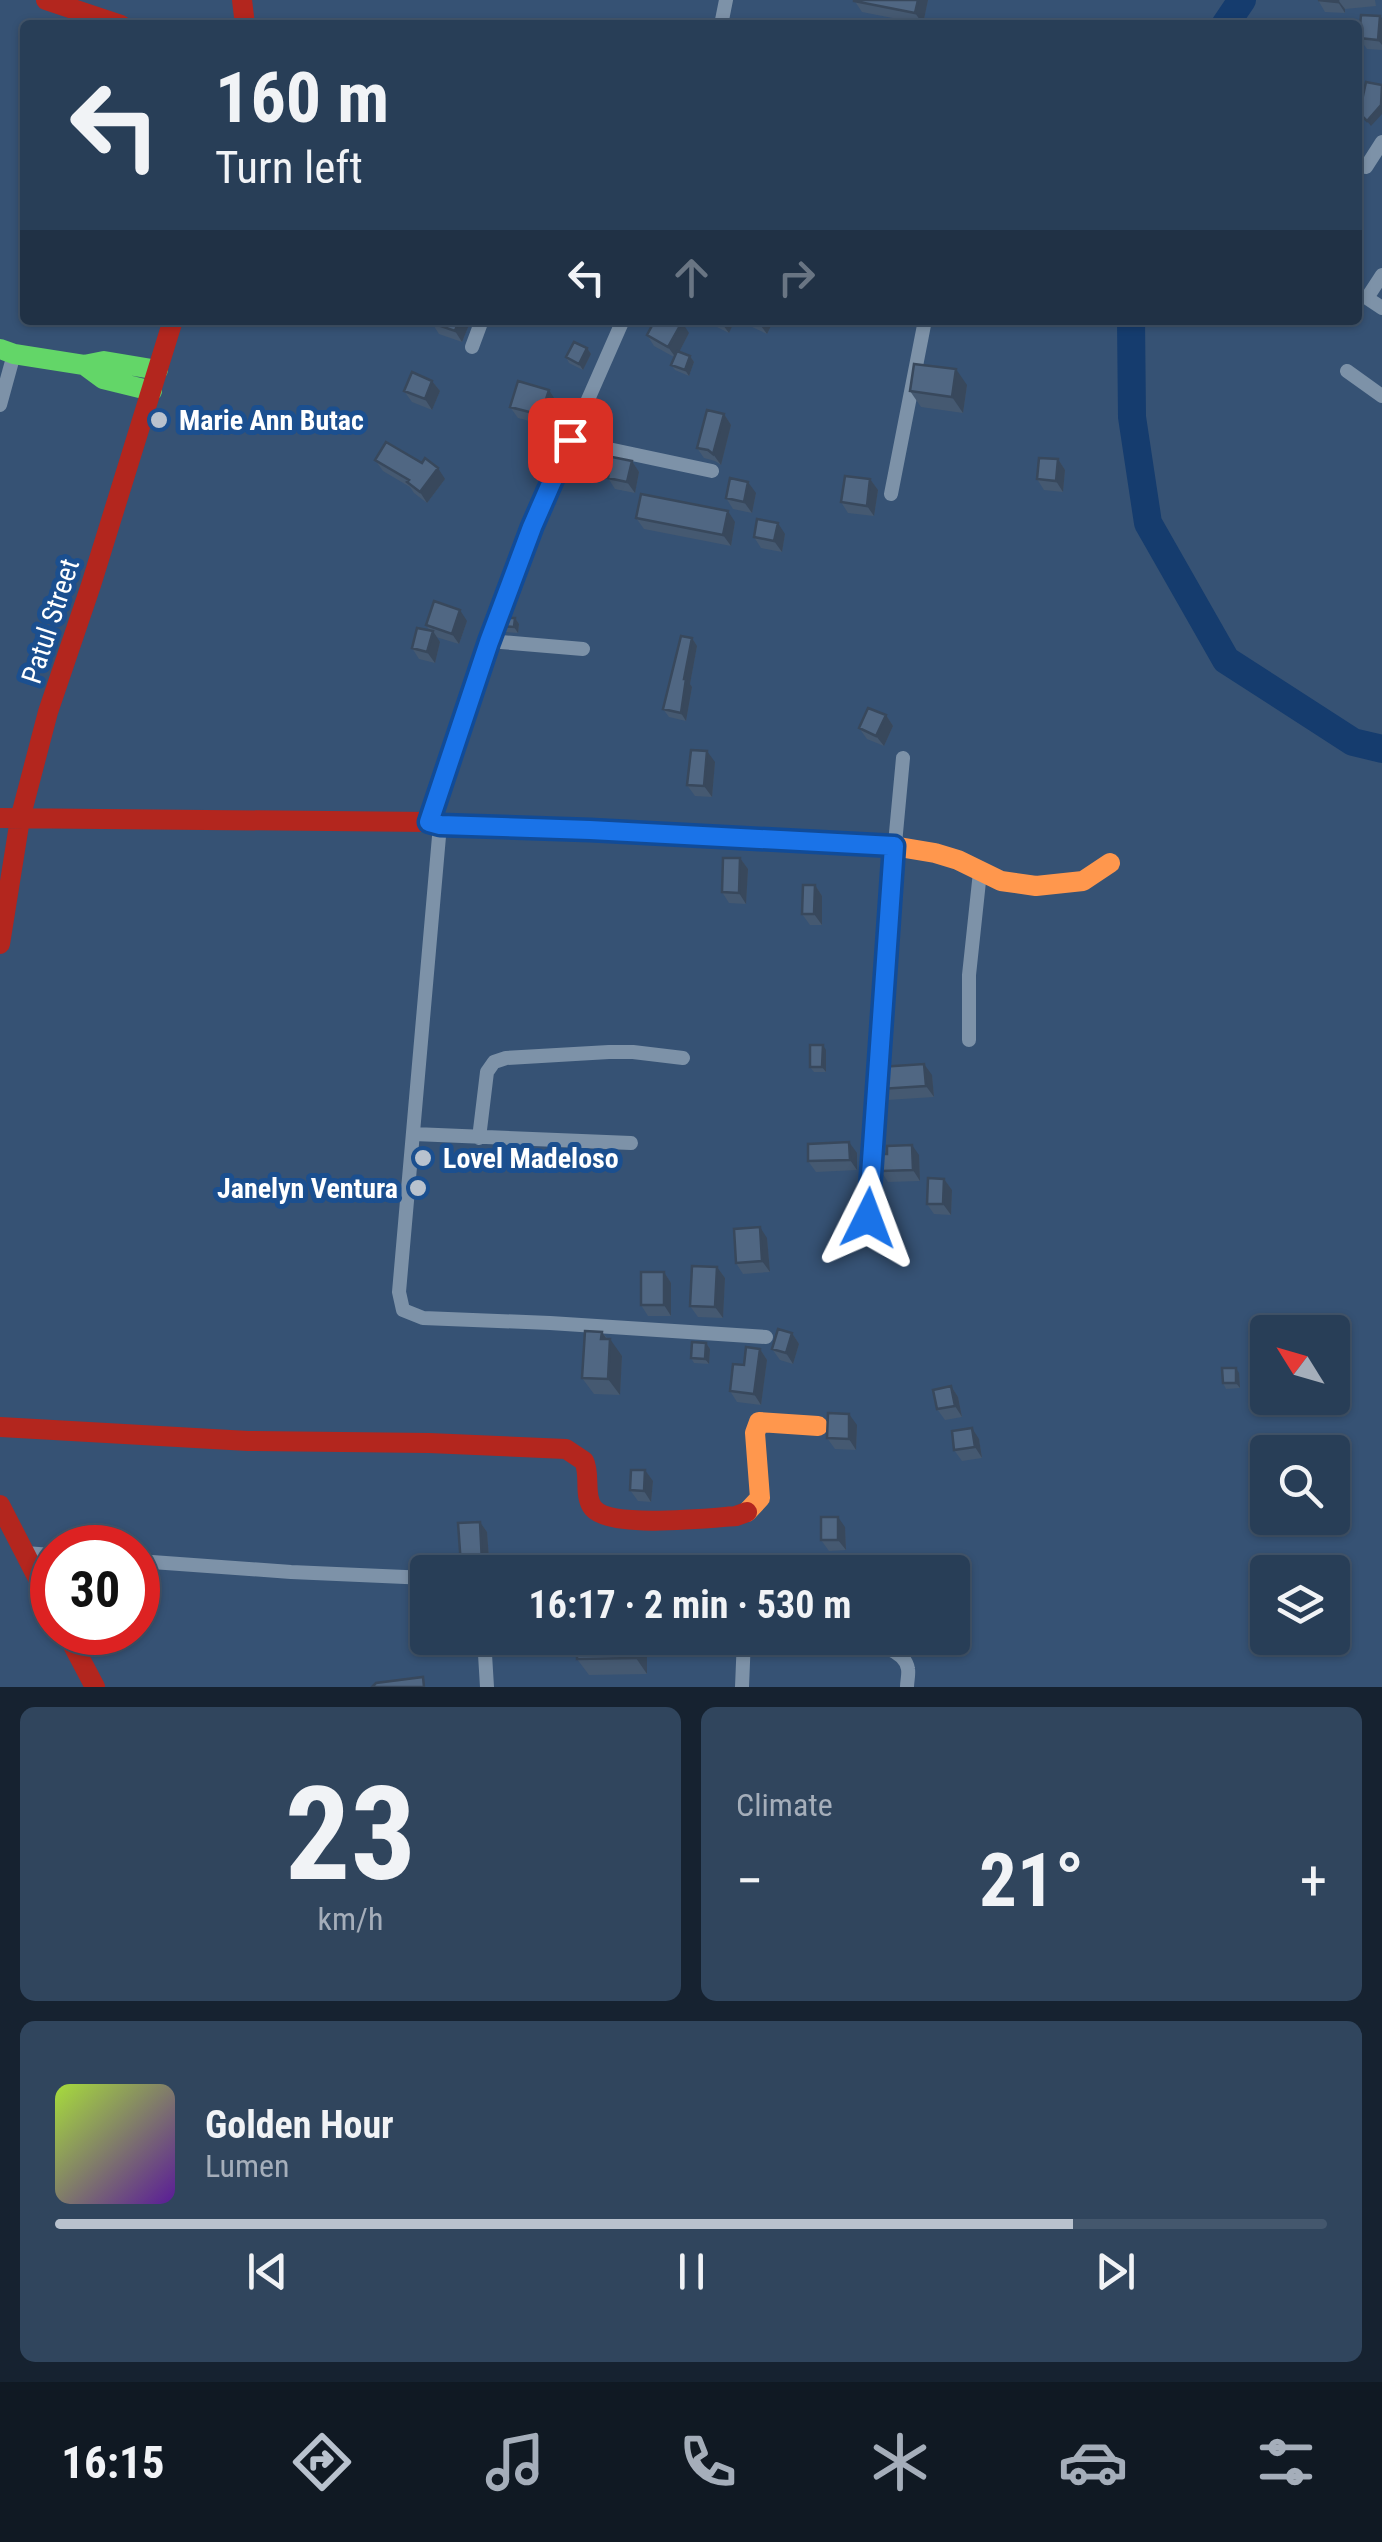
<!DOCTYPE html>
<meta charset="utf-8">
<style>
:root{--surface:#283e57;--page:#30455d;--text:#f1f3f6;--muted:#a5aeba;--line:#44576d;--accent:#b9c2ce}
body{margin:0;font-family:"Roboto Condensed",sans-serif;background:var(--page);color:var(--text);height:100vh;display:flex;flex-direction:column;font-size:38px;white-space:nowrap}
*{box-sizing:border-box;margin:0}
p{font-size:32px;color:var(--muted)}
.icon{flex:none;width:55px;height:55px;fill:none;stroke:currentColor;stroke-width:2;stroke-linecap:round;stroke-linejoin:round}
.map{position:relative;height:1687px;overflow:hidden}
.side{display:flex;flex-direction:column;gap:20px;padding:20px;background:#162230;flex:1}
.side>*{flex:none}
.hud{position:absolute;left:20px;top:20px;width:1342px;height:305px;border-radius:10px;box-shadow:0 2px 8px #0004,0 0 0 2px var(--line);background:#283e57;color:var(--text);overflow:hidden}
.needle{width:65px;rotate:307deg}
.buttons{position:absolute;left:1250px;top:1315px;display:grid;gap:20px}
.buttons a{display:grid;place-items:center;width:100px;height:100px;border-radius:10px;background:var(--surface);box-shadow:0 2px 8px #0004,0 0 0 2px var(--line);font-size:50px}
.speed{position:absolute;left:30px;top:1525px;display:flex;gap:20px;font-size:50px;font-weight:700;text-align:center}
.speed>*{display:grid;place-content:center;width:130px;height:130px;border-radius:50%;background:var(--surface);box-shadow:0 2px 8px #0004,0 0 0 2px var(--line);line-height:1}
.speed .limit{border:15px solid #d22;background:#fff;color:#111}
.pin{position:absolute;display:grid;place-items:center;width:85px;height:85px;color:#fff;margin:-42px;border-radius:20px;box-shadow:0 5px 15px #0006}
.me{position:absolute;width:110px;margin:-55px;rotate:3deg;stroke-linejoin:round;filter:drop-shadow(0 0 8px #0008)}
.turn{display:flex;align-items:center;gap:35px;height:210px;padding:0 30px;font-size:45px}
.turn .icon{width:130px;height:130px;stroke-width:2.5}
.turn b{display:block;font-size:70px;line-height:85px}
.lanes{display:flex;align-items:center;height:95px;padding:0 30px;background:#0003;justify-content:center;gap:50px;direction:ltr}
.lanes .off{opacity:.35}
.big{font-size:75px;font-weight:700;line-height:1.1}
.side .card{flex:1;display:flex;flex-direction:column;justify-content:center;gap:15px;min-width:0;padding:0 35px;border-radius:15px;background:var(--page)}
.side .dial{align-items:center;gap:0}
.dial b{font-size:130px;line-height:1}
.song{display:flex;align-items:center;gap:30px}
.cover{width:120px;height:120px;border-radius:15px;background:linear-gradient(135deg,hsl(80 70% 55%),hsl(270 70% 35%))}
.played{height:10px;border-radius:5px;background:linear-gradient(90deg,var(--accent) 80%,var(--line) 80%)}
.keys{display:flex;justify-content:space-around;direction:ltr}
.heat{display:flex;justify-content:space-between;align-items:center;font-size:55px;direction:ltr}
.side .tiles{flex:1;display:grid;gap:20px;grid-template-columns:1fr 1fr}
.card:last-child{grid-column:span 2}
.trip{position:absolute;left:410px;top:1555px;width:560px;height:100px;border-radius:10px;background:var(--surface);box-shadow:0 2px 8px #0004,0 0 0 2px var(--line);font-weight:700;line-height:100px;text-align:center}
.tab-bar{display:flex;height:160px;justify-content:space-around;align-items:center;background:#101923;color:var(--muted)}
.tab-bar .icon{width:70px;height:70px}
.tab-bar .selected{color:var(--accent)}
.tab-bar b{font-size:45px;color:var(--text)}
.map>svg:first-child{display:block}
</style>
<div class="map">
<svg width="1382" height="1687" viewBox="0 0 1382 1687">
<rect width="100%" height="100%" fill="#365274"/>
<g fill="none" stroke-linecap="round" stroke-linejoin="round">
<path stroke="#153c6e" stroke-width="28" d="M1225 25 1242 0
M1131 320 1132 417 1148 523 1226 660 1353 742 1382 749"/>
<path stroke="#7d92a8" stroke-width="14" d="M721 25 726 0
M1366 167 1382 142
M1382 275 1367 298 1382 308
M472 347 482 320
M1347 371 1382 396
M0 405 14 354
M571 441 712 471
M891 494 925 320
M489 641 583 649
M429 822 489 641 532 527 623 320
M440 825 399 1292 403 1310 423 1318 550 1323 766 1337
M969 1040V975L980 872
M414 1134 631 1143
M479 1138 487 1072 494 1062 506 1058 609 1052H633L683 1058
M868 1218 883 972 903 758
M25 1553 52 1555
M138 1561 291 1572 428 1578
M484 1638 487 1687
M849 1638C866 1642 905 1647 908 1669 909 1675 907 1681 907 1687
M742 1687 744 1638"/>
<path stroke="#63d668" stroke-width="20" d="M0 349 14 354 84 365 104 361 158 370
M84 365 103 379 152 391"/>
<path stroke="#ff974d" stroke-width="20" d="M738 837 893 846 935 853 958 860 1001 881 1036 886 1083 881 1110 863
M747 1512 760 1498 755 1433 759 1422 818 1426"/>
<path stroke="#b3261e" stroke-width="20" d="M46 0 121 25
M242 0 245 25
M0 818 429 822 440 825 590 829 738 837
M0 944 20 819 48 712 91 585 173 320
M0 1427 248 1441 429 1443 566 1449 584 1461C591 1475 583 1495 593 1508 610 1529 709 1518 736 1516L747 1512
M0 1505 52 1606
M66 1632 95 1687"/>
</g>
<path fill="#455971" d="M854 0H928L923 24 862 12Z
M1318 0H1375L1376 6 1345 9V13L1325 12Z
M1382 18V50L1367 49 1359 38Z
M471 320 462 342 439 334 432 323Z
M707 320H735L729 333 709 323Z
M737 320H774L767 334Z
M689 333 679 352 690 356 694 362 689 376 675 370 671 365 674 357 654 346 647 335Z
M587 348 591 354 583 370 569 363 566 357Z
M432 381 440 391 432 410 412 402 404 391Z
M967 385 963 413 921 407 910 391Z
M556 401 549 426 518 418 510 407Z
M724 414 731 425 721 465 715 461 704 458 697 448Z
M1058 459 1065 470 1063 492 1044 490 1037 479Z
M375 460 445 479 427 503 414 493 410 487 383 471Z
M632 461 639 472 635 493 615 489 608 478Z
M870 479 878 490 874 516 848 513 841 502Z
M756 493 752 513 733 509 726 498Z
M636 518 735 522 731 546 644 529Z
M785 534 782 552 761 548 754 537Z
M515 618 519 624 518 633 506 632 502 626Z
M467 621 459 644 436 637 440 642 435 663 419 659 412 648 430 631 426 625Z
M692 638 697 646 690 684 692 687 686 721 669 717 663 709Z
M886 715 893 726 884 746 867 739 859 728Z
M715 762 712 797 695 796 687 785Z
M740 858 748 869 746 904 729 903 722 892Z
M815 885 822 896V925H810L802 914Z
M826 1050V1072H814L810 1067Z
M932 1075 934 1097 887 1100 880 1089Z
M857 1153V1170L816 1172 808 1161Z
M887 1154 919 1155 920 1181 888 1182 881 1171Z
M944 1179 952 1190 951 1215 934 1214 927 1204Z
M767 1238 770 1272 743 1274 736 1263Z
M717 1267 725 1278 723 1318 698 1317 690 1306Z
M664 1272 671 1283V1316H648L641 1305Z
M602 1332 622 1356 620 1395 594 1394 582 1378Z
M792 1333 799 1344 793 1364 780 1360 772 1349Z
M706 1343 710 1349 709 1364 694 1363 691 1358Z
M760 1349 767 1360 761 1405 737 1402 730 1391 744 1365Z
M1239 1373 1240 1388 1226 1389 1223 1383Z
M951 1386 958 1397 962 1417 945 1420 937 1409Z
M857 1425 856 1450 835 1449 827 1438Z
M979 1439 982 1458 962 1461 954 1450Z
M645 1470 653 1481 651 1502 638 1501 630 1490Z
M480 1522 487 1532 490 1572H467L461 1565Z
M845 1527 846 1550 829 1551 821 1540Z
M893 1638H944L943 1646 919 1643 918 1652 910 1651Z
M647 1640V1674L589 1675 577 1659Z"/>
<path fill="#38485c" d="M918 0H928L923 24 915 13Z
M1338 0 1345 9V13L1338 2Z
M1380 16 1382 18V45L1378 40Z
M1382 102V114L1371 126 1367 121Z
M459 320H471L462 342 455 331Z
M721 320H735L729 333 720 321Z
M760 320H774L767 334 759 323Z
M682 322 689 333 676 358 668 347Z
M587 348 591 354 583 370 579 364Z
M690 356 694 362 689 376 685 370Z
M956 369 967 385 963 413 952 397Z
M432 381 440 391 432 410 425 399Z
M549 390 556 401 549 426 541 415Z
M724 414 731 425 721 465 713 454Z
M1058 459 1065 470 1063 492 1056 481Z
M632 461 639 472 635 493 627 482Z
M438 468 445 479 427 503 420 492Z
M870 479 878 490 874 516 867 506Z
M748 482 756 493 752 513 744 502Z
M728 511 735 522 731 546 723 535Z
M778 523 785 534 782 552 774 541Z
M460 610 467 621 459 644 452 634Z
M515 618 519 624 518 633 514 627Z
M433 631 440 642 435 663 427 652Z
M692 638 697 646 690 684 692 687 686 721 681 713 684 679Z
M886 715 893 726 884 746 876 736Z
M707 751 715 762 712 797 704 786Z
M740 858 748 869 746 904 739 893Z
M815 885 822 896V925L814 914Z
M823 1045 826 1050V1072L822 1067Z
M924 1064 932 1075 934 1097 926 1086Z
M849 1142 857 1153V1170L850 1160Z
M912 1145 919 1155 920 1181 913 1170Z
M944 1179 952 1190 951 1215 943 1204Z
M760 1227 767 1238 770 1272 762 1261Z
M717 1267 725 1278 723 1318 715 1307Z
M664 1272 671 1283V1316L664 1305Z
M602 1332 610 1344V1339L622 1356 620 1395 608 1379 601 1339Z
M792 1333 799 1344 793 1364 786 1353Z
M706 1343 710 1349 709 1364 705 1359Z
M760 1349 767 1360 761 1405 754 1394Z
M1236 1368 1239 1373 1240 1388 1236 1383Z
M951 1386 958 1397 962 1417 955 1406Z
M849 1414 857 1425 856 1450 849 1439Z
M972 1428 979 1439 982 1458 975 1447Z
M645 1470 653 1481 651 1502 644 1491Z
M838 1517 845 1527 846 1550 838 1540Z
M480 1522 487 1532 490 1572 482 1563Z
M636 1638H645L647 1640V1674L636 1658Z
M908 1638H915L919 1643 918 1652Z"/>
<path fill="#506783" stroke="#38485c" stroke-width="2.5" d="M854 0H918L915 13 854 1Z
M1318 0H1338V2Z
M1361 15 1380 16 1378 40 1359 38Z
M1366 82 1382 85 1381 105 1367 121 1358 112V109L1361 105Z
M433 320H459L455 331 432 323Z
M655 320H678L682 322 668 347 647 335Z
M574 342 587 348 579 364 566 357Z
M677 351 690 356 685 370 671 365Z
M914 364 956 369 952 397 910 391Z
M412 372 432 381 425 399 404 391Z
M518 381 549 390 541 415 510 407Z
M707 410 724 414 713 454 708 450 697 448Z
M386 442 422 463 425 458 438 468 420 492 407 482 409 480 375 460Z
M612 457 632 461 627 482 608 478Z
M1039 458 1058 459 1056 481 1037 479Z
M845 476 870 479 867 506 841 502Z
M730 478 748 482 744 502 726 498Z
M641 494 728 511 723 535 636 518Z
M757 519 778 523 774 541 754 537Z
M434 601 460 610 452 634 426 625Z
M503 618H515L514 627 502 626Z
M417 628 433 631 427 652 412 648Z
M681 636 692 638 684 679H686L681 713 663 709Z
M868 708 886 715 876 736 859 728Z
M691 750 707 751 704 786 687 785Z
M723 858H740L739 893 722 892Z
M803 885H815L814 914H802Z
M810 1045H823L822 1067H810Z
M924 1064 926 1086 880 1089V1067Z
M849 1142 850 1160 808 1161V1144Z
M912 1145 913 1170 881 1171 880 1154H887V1146Z
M928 1178 944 1179 943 1204H927Z
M760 1227 762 1261 736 1263 734 1229Z
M692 1266 717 1267 715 1307 690 1306Z
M641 1272H664V1305H641Z
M778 1329 792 1333 786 1353 772 1349Z
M585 1331 602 1332 601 1339H610L608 1379 582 1378Z
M692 1342 706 1343 705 1359 691 1358Z
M746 1347 760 1349 754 1394 730 1391 733 1364 744 1365Z
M1222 1368H1236V1383H1223Z
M951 1386 955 1406 937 1409 933 1390Z
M828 1413 849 1414V1439L827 1438Z
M972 1428 975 1447 954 1450 952 1431Z
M631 1470H645L644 1491 630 1490Z
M821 1517H838V1540H821Z
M480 1522 482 1563 461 1565 458 1523Z
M577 1638H636V1658L577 1659Z
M423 1677 424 1687H372L376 1683Z"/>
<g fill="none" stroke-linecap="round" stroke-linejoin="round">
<g stroke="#114b97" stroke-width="25">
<path id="route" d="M570 440 532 527 489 642 429 822 440 825 590 830 894 846 868 1218"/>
</g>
<use href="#route" stroke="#1a73e8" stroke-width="18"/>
</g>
<g fill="#b9c2ce" stroke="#1b4f8f" stroke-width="4">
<circle cx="159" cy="420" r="10"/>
<circle cx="423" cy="1158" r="10"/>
<circle cx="418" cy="1188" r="10"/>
</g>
<g text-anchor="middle" stroke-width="10" stroke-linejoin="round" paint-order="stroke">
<g font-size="28" font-weight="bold" fill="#fff" stroke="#1b4f8f" text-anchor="start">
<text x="179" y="430">Marie Ann Butac</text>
<text x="443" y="1168">Lovel Madeloso</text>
<text x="398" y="1198" text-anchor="end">Janelyn Ventura</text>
</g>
<g font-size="28" fill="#fff" stroke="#1b4f8f">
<text transform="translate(50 621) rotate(-72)" y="10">Patul Street</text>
</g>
</g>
</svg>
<div class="buttons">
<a><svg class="needle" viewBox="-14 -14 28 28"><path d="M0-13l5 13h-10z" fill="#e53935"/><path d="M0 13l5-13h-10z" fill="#a5aeba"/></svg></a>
<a><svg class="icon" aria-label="search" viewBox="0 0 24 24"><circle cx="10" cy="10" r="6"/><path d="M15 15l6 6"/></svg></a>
<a><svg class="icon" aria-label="layers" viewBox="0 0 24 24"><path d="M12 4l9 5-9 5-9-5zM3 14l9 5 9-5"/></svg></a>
</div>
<div class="speed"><div class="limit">30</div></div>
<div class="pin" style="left:570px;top:440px;background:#d93025"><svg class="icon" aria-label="arrive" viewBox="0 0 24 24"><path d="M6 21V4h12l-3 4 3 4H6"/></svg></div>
<svg class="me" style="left:868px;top:1218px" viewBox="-20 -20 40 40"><path d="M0-17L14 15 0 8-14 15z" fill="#1a73e8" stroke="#fff" stroke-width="4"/></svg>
<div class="trip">16:17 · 2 min · 530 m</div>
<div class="hud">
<div class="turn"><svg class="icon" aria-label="left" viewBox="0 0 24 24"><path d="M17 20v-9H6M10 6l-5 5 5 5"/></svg><div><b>160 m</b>Turn left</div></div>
<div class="lanes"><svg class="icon" aria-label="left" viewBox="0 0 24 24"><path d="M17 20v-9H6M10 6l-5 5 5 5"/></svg><svg class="icon off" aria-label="ahead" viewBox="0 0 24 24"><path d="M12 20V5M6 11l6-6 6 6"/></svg><svg class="icon off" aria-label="right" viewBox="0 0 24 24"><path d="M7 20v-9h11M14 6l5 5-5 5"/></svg></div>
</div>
</div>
<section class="side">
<div class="tiles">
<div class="card dial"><b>23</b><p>km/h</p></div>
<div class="card"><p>Climate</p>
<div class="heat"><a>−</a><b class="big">21°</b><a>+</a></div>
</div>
<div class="card">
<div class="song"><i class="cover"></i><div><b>Golden Hour</b><p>Lumen</p></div></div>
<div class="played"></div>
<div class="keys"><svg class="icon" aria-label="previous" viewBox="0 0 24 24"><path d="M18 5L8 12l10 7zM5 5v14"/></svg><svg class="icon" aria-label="pause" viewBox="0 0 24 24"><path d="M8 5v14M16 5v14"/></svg><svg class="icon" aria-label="next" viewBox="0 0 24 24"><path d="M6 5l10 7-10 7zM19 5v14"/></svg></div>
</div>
</div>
</section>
<nav class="tab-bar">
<b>16:15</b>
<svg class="icon selected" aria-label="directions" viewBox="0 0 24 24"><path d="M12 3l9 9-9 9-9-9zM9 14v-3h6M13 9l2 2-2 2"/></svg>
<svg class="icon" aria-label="music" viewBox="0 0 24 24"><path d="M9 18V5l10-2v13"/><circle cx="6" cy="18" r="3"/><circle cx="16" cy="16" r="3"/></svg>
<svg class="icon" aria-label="phone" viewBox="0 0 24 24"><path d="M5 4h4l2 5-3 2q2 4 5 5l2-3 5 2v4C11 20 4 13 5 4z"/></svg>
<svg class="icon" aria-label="climate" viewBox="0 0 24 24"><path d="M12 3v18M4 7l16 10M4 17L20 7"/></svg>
<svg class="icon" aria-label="car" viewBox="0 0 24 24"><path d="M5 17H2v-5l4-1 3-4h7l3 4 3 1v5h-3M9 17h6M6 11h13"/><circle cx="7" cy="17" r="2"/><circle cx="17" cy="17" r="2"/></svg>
<svg class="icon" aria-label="filters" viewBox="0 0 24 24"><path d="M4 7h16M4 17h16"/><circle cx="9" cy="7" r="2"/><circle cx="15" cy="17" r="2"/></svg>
</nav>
